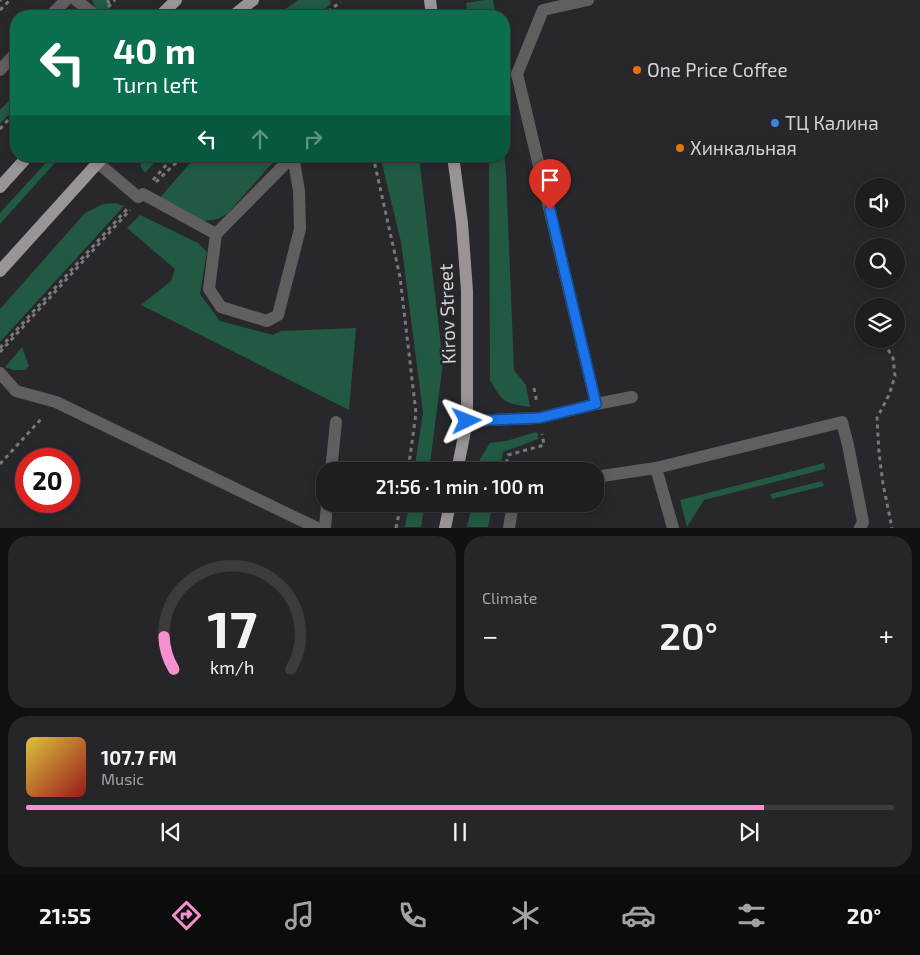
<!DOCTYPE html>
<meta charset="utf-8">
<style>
:root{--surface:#1e1d20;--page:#262629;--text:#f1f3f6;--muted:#a1a2a5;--line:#3c3b3e;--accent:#f690cf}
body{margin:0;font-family:"Exo 2",sans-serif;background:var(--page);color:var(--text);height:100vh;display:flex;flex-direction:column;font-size:19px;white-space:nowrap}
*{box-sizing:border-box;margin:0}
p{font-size:16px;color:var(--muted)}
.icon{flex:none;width:28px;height:28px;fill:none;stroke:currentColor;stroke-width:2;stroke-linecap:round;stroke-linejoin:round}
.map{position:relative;height:528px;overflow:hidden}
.sheet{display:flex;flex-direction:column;gap:8px;padding:8px;background:#101012;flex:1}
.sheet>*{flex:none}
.banner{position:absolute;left:10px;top:10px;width:500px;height:152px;border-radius:20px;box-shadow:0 2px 8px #0003,0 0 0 1px var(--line);background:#0b6e4f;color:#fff;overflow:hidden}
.buttons{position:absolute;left:855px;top:178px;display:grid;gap:10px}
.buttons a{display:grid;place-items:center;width:50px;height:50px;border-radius:50%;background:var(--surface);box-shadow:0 2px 8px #0003,0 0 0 1px var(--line);font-size:25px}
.speed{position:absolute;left:15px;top:448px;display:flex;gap:10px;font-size:25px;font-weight:700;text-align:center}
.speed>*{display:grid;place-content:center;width:65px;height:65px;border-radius:50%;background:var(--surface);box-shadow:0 2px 8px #0003,0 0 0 1px var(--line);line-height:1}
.speed .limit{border:8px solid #d22;background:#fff;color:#111}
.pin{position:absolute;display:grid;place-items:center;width:42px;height:42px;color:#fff;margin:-51px -21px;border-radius:50% 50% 50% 0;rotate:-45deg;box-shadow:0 0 5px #0007}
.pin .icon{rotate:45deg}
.me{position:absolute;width:55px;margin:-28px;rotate:88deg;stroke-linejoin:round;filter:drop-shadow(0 0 4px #0008)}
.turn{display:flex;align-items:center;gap:18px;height:105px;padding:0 20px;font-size:22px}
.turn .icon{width:65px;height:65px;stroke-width:2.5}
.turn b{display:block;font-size:35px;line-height:42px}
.lanes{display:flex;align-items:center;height:48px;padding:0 20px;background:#0003;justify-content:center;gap:25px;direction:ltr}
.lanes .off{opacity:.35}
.big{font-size:38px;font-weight:600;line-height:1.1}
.sheet .tile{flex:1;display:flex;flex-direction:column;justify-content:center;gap:8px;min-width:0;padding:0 18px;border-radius:20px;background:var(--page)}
.sheet .dial{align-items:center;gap:0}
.dial svg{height:130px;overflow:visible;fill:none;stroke:var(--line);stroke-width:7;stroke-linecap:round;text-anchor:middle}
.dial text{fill:var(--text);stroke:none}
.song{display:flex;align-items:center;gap:15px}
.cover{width:60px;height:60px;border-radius:8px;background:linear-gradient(135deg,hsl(50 70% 55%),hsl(0 70% 35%))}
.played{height:5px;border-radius:2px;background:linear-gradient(90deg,var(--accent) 85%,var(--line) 85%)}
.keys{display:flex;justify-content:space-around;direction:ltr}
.heat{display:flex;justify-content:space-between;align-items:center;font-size:28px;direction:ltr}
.sheet .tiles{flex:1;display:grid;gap:8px;grid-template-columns:1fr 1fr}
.tile:last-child{grid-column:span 2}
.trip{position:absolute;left:316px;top:462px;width:288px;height:50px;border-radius:20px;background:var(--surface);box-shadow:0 2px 8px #0003,0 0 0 1px var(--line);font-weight:600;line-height:50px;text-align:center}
.tab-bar{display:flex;height:80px;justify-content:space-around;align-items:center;background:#0c0c0d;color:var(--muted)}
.tab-bar .icon{width:35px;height:35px}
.tab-bar .selected{color:var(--accent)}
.tab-bar b{font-size:22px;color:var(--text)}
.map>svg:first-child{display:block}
</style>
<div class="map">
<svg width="920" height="528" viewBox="0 0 920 528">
<rect width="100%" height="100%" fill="#28272b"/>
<path fill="#215943" d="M92 0H106L112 6 102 14 95 8Z
M298 0H330L331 4 314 16H276Z
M484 0H493L496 16H468L466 3Z
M16 93V107L0 124V110Z
M504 154 506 172 514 370 526 385 530 407C504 403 503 403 490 380L489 156H504Z
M52 156H61L0 224V213Z
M140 156H160L145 173 141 167Z
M196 156H277L276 159 228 213 218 219 204 221 158 200Z
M380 156H419L443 363 429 471H414L423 413 401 242Z
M115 203 124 206 0 342V309L85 213 103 204Z
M140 215 198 243 207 252 200 294 220 321 273 335 281 331 356 328 349 410 141 305 171 281 175 269 127 228Z
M22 347 29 366 25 370H13L5 367Z
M536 432 538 434V439L503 452 499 471H478L480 459 490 443 506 441Z
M824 463 825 469 704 500 687 527 680 500Z
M822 481 824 486 772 499 770 494Z
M409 504H425L421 527H405Z
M472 504H493L488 527H467Z"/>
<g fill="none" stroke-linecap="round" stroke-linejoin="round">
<path stroke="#78777b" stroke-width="3" stroke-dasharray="4 4" stroke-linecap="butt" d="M107 0 110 4
M0 1 1 0
M108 7 115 0
M0 10 10 0
M321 16 341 2
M339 16 342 13
M0 129 16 111
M373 156 400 277 416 413 408 471
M153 180 174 156
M156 182 183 156
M884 343 893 358 895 376 889 395 877 418 879 453 883 484 892 528
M0 348 127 209
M0 352 130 210
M534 388 537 403
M0 464 42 418
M505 471 508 455 544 445 542 434
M396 528 401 504"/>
<path stroke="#615e5f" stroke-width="12" d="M76 0 96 16
M588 0 543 10 517 74 596 404 632 397
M50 16 66 0
M0 70 16 53
M293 156 299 191 300 229 278 315 267 321 221 307 209 289 216 234Z
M98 163 138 197 143 194 216 234
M0 373 16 391 56 402 317 528
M467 421 539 418 596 404
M331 471 336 422
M595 477 656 468
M325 528 327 504
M509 528 513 504
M673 528 656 468 842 422 848 445 863 522 860 528"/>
<path stroke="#999496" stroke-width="12" d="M430 0 432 16
M160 16 176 0
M233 16 253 0
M453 156 462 223 467 291V421L457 471
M0 187 28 156
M0 271 104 156
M445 528 450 504"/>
</g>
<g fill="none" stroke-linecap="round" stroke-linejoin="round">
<g stroke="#114b97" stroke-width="12">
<path id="route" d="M467 421 539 418 596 404 550 210"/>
</g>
<use href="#route" stroke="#1a73e8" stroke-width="9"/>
</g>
<g fill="#e8710a" stroke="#28272b" stroke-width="2">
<circle cx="637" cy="70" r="5"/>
<circle cx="680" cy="148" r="5"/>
</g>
<circle fill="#3f7fe0" stroke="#28272b" stroke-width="2" cx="775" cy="123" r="5"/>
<g text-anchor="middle" stroke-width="5" stroke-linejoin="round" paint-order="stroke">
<g font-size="19" fill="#d3d2d5" stroke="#28272b" text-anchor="start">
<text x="647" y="77">One Price Coffee</text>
<text x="785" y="130">ТЦ Калина</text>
<text x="690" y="155">Хинкальная</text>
</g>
<g font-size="19" fill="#d3d2d5" stroke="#28272b">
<text transform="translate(447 314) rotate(-92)" y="7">Kirov Street</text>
</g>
</g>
</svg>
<div class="buttons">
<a><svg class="icon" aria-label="sound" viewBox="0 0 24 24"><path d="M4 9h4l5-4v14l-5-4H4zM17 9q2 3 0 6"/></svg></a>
<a><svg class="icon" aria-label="search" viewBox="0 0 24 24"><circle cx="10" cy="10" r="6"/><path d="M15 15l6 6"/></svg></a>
<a><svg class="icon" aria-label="layers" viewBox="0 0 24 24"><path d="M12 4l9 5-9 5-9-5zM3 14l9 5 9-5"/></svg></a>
</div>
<div class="speed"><div class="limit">20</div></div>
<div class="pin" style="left:550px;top:210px;background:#d93025"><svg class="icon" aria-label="arrive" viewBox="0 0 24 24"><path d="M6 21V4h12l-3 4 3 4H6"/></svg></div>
<svg class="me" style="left:467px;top:421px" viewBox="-20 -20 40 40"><path d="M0-17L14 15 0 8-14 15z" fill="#1a73e8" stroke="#fff" stroke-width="4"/></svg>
<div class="trip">21:56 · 1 min · 100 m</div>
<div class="banner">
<div class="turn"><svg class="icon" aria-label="left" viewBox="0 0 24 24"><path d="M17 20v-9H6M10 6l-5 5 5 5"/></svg><div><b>40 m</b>Turn left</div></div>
<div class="lanes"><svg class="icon" aria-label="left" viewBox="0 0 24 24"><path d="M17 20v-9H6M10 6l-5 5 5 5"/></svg><svg class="icon off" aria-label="ahead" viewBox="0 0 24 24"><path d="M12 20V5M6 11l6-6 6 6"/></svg><svg class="icon off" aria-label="right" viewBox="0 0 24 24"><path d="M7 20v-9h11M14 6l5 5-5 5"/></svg></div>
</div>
</div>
<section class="sheet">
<div class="tiles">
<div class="tile dial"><svg viewBox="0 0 100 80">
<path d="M14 69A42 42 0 1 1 86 69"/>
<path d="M14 69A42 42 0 0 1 8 49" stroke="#f690cf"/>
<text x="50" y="56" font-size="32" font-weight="700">17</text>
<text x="50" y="72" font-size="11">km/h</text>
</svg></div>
<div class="tile"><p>Climate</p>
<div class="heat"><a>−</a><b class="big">20°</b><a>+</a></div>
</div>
<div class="tile">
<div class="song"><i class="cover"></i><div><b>107.7 FM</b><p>Music</p></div></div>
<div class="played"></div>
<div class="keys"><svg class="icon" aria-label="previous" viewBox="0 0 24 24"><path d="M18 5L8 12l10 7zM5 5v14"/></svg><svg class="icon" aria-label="pause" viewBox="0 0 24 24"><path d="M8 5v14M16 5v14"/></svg><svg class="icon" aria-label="next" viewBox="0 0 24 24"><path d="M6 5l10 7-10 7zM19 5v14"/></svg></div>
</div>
</div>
</section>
<nav class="tab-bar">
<b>21:55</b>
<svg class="icon selected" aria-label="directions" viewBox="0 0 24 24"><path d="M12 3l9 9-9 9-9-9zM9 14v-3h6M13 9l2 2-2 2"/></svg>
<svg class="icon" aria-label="music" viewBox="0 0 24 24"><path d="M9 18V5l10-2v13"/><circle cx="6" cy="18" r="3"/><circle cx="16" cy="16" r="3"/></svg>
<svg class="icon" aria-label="phone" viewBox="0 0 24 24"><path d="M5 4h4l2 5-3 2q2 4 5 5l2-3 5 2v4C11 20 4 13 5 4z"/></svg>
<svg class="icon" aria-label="climate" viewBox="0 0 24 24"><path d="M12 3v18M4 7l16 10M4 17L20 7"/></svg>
<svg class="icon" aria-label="car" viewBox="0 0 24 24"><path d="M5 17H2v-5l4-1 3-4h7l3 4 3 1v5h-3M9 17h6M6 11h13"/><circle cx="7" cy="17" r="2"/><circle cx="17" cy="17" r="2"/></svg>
<svg class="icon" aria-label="filters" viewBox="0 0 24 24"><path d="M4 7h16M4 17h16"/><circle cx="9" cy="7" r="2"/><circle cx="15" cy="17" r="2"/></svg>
<b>20°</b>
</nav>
